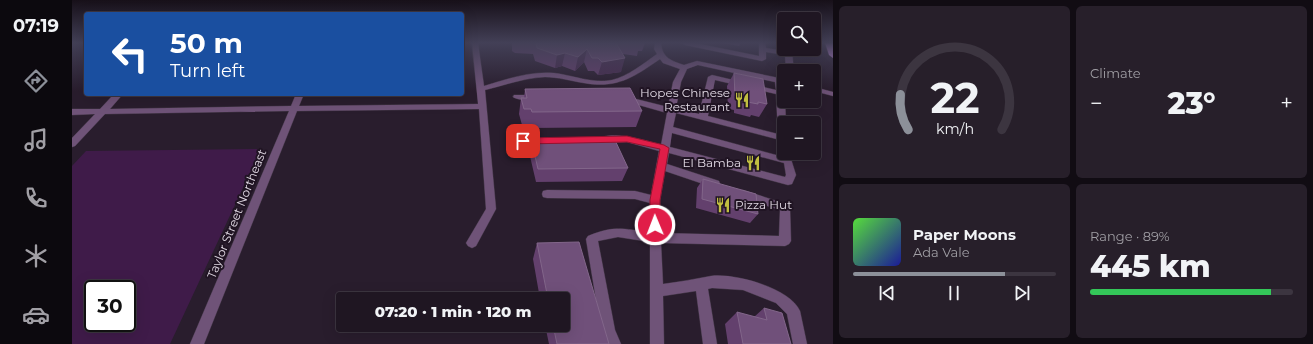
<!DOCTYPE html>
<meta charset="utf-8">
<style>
:root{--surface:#1f1622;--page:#271f2a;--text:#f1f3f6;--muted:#a19fa5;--line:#3c3540;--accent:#8c9099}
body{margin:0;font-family:Montserrat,sans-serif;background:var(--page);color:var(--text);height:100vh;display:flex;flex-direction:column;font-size:15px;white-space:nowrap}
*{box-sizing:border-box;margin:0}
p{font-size:13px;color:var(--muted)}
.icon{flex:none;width:22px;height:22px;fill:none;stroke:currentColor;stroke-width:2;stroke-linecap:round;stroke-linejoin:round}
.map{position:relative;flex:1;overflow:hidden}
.details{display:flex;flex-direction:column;gap:6px;padding:6px;background:#110c13;width:480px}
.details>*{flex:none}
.guide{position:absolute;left:12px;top:12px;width:380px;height:84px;border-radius:4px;box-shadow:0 4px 16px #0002,0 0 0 1px var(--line);background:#1a4fa0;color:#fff;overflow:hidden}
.fabs{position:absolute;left:705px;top:12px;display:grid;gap:8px}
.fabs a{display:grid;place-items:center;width:44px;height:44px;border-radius:4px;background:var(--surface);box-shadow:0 4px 16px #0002,0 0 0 1px var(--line);font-size:20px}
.speed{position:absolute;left:12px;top:280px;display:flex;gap:8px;font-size:20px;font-weight:700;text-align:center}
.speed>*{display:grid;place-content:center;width:52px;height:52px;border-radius:50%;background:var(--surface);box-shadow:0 4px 16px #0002,0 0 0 1px var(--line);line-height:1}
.speed .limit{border:2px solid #111;border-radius:6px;background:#fff;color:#111}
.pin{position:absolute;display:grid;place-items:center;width:34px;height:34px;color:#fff;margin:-17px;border-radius:8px;box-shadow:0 2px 6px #0006}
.me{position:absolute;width:44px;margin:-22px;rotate:359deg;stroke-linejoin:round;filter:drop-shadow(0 0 3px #0008)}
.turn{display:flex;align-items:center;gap:14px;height:84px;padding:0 20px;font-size:18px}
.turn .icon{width:52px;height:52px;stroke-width:2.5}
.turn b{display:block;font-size:28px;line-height:34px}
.big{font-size:30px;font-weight:800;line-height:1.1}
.details .card{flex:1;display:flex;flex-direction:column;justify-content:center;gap:6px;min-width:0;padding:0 14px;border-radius:6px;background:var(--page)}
.details .dial{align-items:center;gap:0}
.dial svg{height:104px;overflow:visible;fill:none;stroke:var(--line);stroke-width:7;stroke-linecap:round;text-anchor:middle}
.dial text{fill:var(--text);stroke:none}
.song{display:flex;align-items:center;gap:12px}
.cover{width:48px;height:48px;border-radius:6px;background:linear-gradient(135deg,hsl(110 70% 55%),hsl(240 70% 35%))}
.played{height:4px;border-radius:2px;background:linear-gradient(90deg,var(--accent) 75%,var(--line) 75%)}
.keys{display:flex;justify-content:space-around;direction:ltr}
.heat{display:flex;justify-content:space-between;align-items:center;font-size:22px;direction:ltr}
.charge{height:6px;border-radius:3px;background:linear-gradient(90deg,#34c759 89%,var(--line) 0)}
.details .tiles{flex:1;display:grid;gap:6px;grid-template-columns:repeat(2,1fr)}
.trip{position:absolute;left:264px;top:292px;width:234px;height:40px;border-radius:4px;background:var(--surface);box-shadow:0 4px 16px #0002,0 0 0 1px var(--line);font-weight:800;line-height:40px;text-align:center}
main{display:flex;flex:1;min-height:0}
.tabs{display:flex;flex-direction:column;width:72px;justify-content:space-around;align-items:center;background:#0c090e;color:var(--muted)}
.tabs .icon{width:28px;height:28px}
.tabs .current{color:var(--accent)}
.tabs b{font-size:18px;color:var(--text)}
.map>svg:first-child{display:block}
</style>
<main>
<nav class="tabs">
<b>07:19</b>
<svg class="icon current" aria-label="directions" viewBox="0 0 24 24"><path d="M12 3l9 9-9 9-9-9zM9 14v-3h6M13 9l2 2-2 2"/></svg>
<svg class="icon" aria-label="music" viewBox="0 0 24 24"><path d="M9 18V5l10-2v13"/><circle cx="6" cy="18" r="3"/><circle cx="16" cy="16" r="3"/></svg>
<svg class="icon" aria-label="phone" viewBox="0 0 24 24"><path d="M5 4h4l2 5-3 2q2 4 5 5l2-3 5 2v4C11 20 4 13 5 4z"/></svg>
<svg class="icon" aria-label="climate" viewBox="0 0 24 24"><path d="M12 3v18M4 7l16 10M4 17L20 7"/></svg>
<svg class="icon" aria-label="car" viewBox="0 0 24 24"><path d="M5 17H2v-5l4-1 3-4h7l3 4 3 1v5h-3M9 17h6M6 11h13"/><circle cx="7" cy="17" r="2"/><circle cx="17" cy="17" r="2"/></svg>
</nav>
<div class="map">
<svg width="761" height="344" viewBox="0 0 761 344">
<rect width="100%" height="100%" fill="#291d2d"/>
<path fill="#3f1b49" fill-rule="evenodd" d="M189 149 98 344H0V166L14 151ZM21 289H55V323H21Z"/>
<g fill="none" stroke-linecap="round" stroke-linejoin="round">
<g stroke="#433747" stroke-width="1">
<path id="minor" d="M400 43H406L412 86C435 79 458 71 482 73 500 75 521 84 540 80 556 76 571 64 585 54L582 49 583 43H589C590 58 600 61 612 65L625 61 712 79 714 123H712V141L604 113 601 127 719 159 724 175 720 184 716 185 597 153 595 164 647 181 648 184 647 187 643 188 593 171 588 200 589 233 707 236 708 210 667 197 666 194 667 191 671 190 717 205 718 208 719 241 717 244 713 246 589 243 591 284C607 282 623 279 639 276 663 273 718 288 728 311L735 344H721L715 314 704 303 671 290 640 288 636 289 645 344H631L624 291 591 296 592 344H578V242L546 237 526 241 543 330 549 344H535L529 330 514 239 516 236C543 225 550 229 578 232V203L563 199 475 198 471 197 470 194 471 191 475 190 563 191 579 195 587 151 555 142 531 143 526 140C536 129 576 141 589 145L595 113 549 100 548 98 552 96 596 107 601 82 608 69 591 63 588 59C562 77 545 89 512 83 499 81 486 77 473 77 452 78 433 85 413 90L424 209 404 246 400 248 396 246 394 243 414 209 407 109 225 111 132 344H118L217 111 33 114 3 146 0 147V138L23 114 0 115V109H28L42 94H51L38 109 219 106 224 94H232L227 106 406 104ZM626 65 703 82 704 90 640 75 636 77 627 114 604 108 609 82 615 69ZM643 80 704 94 706 134 636 116ZM600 133 712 163 714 175 713 177 598 147Z
M610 43H623L687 56V43H693L694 48 713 51 714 49H722L720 52 722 71H714L713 55 694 52V59L690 61 613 45Z
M742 87 761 92V96L742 91Z
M442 95H465L469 97C464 101 446 101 441 97Z
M451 138H473L478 141 473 144 448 143 446 141Z"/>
</g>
<g stroke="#433747" stroke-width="1">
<path id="highway" d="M753 43H761V58L757 55Z"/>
</g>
<use href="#minor" fill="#6f5378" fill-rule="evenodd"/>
<use href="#highway" fill="#dc93f2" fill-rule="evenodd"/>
</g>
<path fill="#63406d" d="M440 43H573L570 51H566L565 56 551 54 549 72 526 75 522 71H516L512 62 503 71 490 66 483 68 463 61 461 54 443 53 440 51Z
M650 43H669L667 46Z
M662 73 695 104 687 117 679 115 678 117 662 113V110L656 109 655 86Z
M453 89 570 111 564 127 458 128 457 125H450L447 114 449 98H452Z
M459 139 556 168 550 181 464 182 457 152Z
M631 179 686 214 678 223 624 208 625 188Z
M465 243 537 344H477L473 325H491V299H468L461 259Z
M692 308 719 344H656L653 324 665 312 682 317Z"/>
<path fill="#462b4e" d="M515 49 512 62 503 71 506 57Z
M493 53 490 66 483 68 485 55Z
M553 58 549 72 526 75 530 62Z"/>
<path fill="#70507a" stroke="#82668a" d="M464 43H544L553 58 530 62 526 58H520L515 49 506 57 493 53 485 55 465 48Z
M662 73 691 79 695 104 686 102V104L670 101V98L663 96Z
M558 88 570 111 460 112 459 109H452L449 98H455L453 89Z
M542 138 556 168 466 169 459 139Z
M631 179 684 194 686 214 630 199Z
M507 242 537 344H485L481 325H491V299H476L465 243Z
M692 308 710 313 719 344H671L665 312 695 320Z"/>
<linearGradient id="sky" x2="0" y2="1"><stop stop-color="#171019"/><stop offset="0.47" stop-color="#434057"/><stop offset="1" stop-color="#434057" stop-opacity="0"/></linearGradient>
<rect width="761" height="91" fill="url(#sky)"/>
<path fill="#e11d48" stroke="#92132f" d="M555 136 592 145 597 148 588 200V225L583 229 578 225V200L588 149 555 142 451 144 446 141 451 138Z"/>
<defs>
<g id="restaurant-bare" transform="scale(1.2)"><path d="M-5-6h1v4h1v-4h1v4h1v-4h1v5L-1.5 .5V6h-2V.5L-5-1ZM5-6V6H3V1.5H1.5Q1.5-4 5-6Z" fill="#c1be40" stroke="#201423" stroke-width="2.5" paint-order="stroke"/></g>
</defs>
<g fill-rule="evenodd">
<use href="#restaurant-bare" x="670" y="100"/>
<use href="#restaurant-bare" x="681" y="163"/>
<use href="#restaurant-bare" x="651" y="205"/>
</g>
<g text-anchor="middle" stroke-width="4" stroke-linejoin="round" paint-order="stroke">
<g font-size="12" fill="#e1d9e4" stroke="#201423" text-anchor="end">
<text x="658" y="97">Hopes Chinese<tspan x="658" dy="14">Restaurant</tspan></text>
<text x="669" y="167">El Bamba</text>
<text x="663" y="209" text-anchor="start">Pizza Hut</text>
</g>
<g font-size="12" fill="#e1d9e4" stroke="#201423">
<text transform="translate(165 214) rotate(-68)" y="4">Taylor Street Northeast</text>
</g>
</g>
</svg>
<div class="fabs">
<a><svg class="icon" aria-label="search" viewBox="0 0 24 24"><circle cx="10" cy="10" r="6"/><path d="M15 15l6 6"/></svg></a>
<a>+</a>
<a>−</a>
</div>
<div class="speed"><div class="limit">30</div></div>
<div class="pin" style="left:451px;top:141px;background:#d93025"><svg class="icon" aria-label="arrive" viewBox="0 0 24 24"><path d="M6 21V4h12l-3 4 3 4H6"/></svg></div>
<svg class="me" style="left:583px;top:225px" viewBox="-20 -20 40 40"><circle r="17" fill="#e11d48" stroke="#fff" stroke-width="3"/><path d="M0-11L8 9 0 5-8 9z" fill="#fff"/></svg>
<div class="trip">07:20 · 1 min · 120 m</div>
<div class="guide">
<div class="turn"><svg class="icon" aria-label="left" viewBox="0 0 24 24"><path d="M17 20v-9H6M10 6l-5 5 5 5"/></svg><div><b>50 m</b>Turn left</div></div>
</div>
</div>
<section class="details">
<div class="tiles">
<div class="card dial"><svg viewBox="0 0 100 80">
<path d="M14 69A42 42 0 1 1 86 69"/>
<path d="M14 69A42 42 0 0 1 8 42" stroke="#8c9099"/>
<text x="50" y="56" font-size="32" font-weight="700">22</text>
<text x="50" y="72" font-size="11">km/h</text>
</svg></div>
<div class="card"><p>Climate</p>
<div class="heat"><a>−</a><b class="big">23°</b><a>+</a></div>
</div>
<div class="card">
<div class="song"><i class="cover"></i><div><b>Paper Moons</b><p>Ada Vale</p></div></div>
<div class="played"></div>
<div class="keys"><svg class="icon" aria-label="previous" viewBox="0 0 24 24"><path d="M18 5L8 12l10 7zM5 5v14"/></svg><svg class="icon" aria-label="pause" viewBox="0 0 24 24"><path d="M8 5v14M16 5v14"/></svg><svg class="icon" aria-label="next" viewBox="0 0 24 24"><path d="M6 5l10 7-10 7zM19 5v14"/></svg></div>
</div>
<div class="card"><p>Range · 89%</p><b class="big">445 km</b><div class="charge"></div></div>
</div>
</section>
</main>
